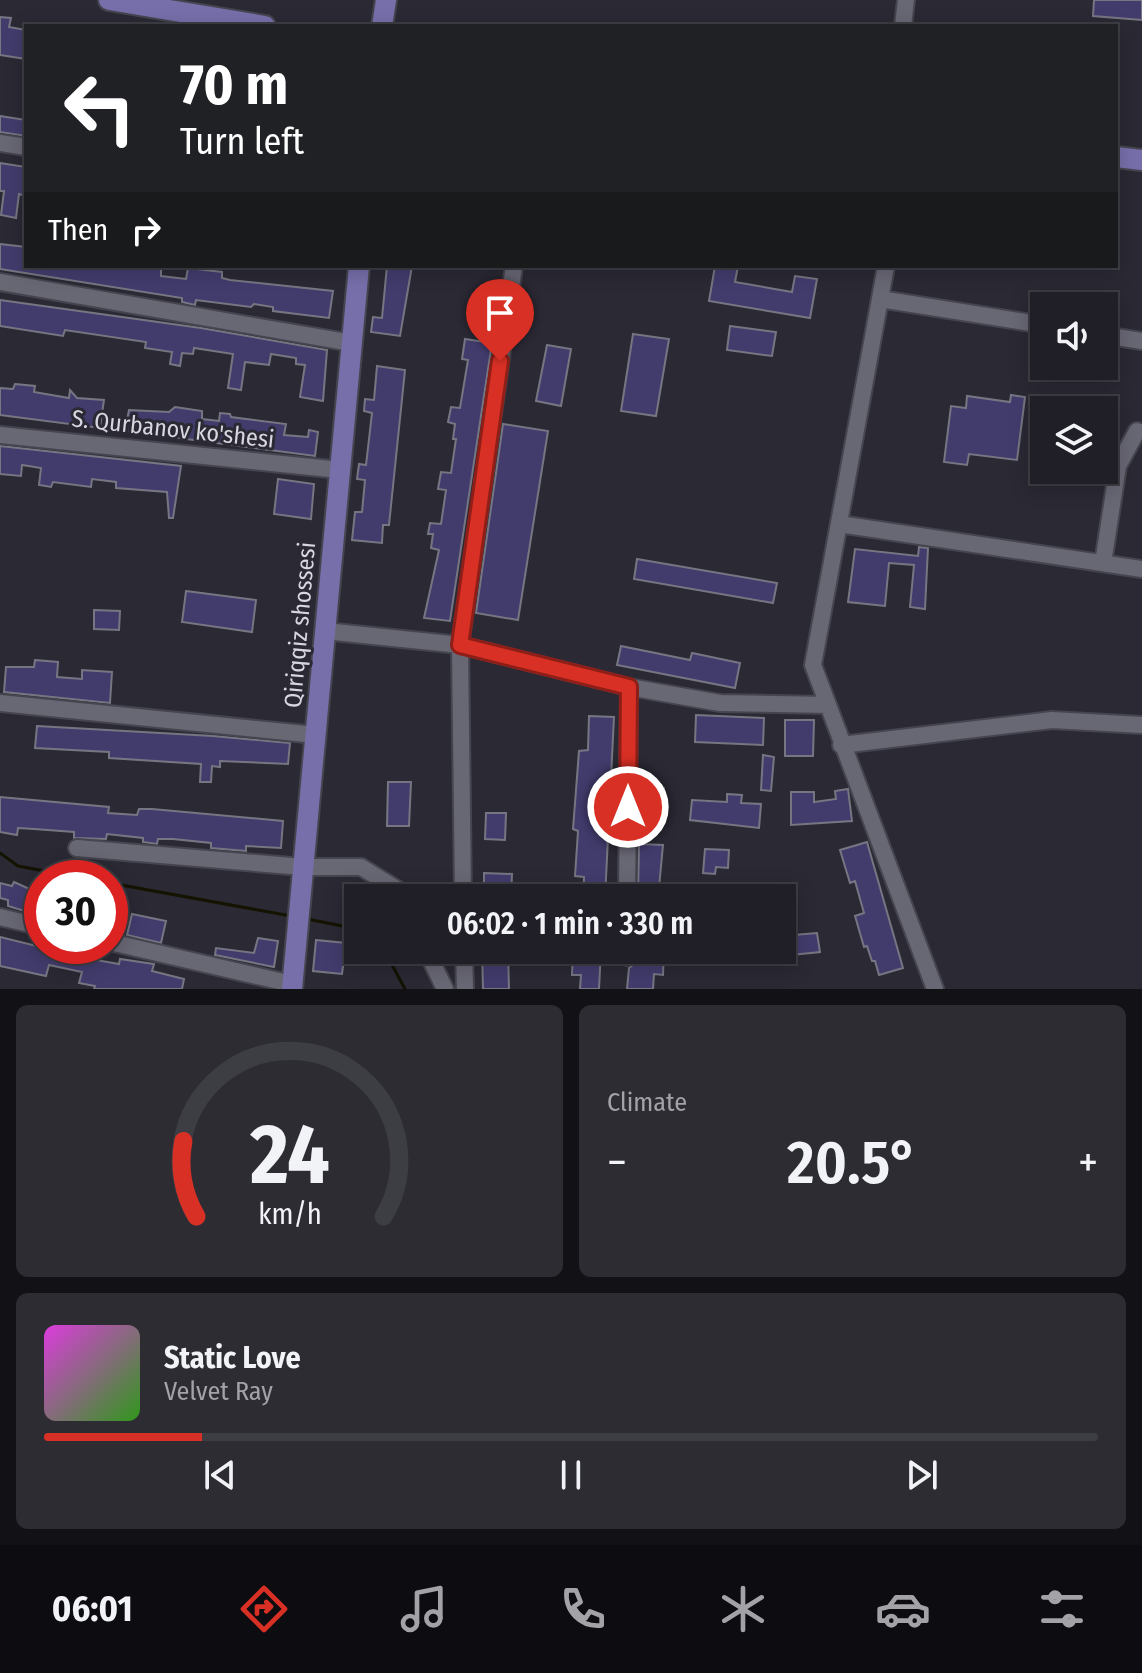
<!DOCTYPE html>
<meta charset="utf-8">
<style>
:root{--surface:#201f27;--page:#2d2c33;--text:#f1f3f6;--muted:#a2a2a7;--line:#3d3d44;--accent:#d93025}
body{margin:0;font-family:"Fira Sans Condensed",sans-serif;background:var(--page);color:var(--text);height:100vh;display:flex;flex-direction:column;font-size:30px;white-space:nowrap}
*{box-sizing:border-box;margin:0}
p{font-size:26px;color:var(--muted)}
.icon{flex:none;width:44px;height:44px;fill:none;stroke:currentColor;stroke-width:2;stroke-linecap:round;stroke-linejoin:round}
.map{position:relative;height:989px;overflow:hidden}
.side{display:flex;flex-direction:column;gap:16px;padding:16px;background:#121115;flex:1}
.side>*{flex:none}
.top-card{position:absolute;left:24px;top:24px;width:1094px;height:244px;border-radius:0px;box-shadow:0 4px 20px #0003,0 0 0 2px var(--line);background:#202124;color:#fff;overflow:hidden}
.fabs{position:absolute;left:1030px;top:292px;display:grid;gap:16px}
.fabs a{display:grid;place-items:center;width:88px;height:88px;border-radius:0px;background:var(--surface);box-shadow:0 4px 20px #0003,0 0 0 2px var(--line);font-size:40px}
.speed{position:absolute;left:24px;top:860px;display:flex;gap:16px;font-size:40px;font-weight:700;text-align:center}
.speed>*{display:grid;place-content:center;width:104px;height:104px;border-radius:50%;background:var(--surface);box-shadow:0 4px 20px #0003,0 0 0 2px var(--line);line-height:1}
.speed .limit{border:12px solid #d22;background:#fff;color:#111}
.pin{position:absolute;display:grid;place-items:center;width:68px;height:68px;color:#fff;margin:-82px -34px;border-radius:50% 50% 50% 0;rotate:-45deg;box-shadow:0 0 8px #0007}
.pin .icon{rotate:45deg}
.me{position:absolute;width:88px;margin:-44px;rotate:0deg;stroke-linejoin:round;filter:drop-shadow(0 0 6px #0008)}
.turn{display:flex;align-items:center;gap:28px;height:168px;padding:0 24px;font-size:36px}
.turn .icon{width:104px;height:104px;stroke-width:2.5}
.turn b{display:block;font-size:56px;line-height:68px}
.then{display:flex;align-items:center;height:76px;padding:0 24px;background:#0003;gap:16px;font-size:30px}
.big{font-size:60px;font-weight:600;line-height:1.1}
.side .widget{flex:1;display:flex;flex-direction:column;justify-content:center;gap:12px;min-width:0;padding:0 28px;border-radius:12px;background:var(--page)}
.side .dial{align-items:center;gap:0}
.dial svg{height:208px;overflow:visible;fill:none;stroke:var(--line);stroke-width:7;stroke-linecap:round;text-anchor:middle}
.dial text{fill:var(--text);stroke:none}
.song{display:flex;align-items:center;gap:24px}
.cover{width:96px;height:96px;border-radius:12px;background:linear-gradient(135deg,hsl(300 70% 55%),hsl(110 70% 35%))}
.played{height:8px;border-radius:4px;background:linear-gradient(90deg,var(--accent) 15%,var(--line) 15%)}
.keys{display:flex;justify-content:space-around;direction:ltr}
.heat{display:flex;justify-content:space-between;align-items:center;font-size:44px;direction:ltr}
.side .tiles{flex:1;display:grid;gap:16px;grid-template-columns:1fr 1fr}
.widget:last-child{grid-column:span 2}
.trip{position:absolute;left:344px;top:884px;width:452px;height:80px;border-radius:0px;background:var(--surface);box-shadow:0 4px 20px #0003,0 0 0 2px var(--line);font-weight:600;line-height:80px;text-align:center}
.tabs{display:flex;height:128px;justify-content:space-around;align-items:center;background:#0d0c10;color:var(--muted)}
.tabs .icon{width:56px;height:56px}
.tabs .active{color:var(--accent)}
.tabs b{font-size:36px;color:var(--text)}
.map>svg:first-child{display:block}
</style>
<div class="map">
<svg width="1142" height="989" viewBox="0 0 1142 989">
<rect width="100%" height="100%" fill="#2a2934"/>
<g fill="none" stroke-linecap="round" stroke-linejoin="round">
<path stroke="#141300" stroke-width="3" d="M0 853 18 866 82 878
M110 883 291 916
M307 919 358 929
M384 950 405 989"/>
</g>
<path fill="#423c6d" stroke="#767683" stroke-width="2" d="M1094 0H1142V20L1093 16Z
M0 17 11 18 9 27 26 30V59L0 55Z
M0 116 26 120V136L0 132Z
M0 163 26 167V196L19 194 16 218 1 215 4 191H0Z
M0 244 26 247V266H150L161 268V276L186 279 188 268 222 272V278L230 280 333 291 329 318 273 311V307L254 304 251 307 196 300 195 305 182 302V298L0 269Z
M387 266H412L400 336 371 332 373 317 382 318Z
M715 266H738L735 282 792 292 795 276 817 279 810 318 709 301Z
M0 300 201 328 327 350 323 401 300 397 305 365 296 364V358L271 354 269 365 245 362 241 390 228 388 233 354 194 348 193 354 182 353 180 366 170 364 172 352 145 348 146 342 65 330 63 336 0 326Z
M730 326 776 332 772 356 727 350Z
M633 334 669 339 656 416 621 411Z
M465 339 492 343 450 621 424 618 439 550 431 548 433 534H428L430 523 441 524 446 490 438 489 441 472 451 473 456 439H453L455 424 448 422 451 407 460 408 468 360 462 359Z
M547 345 571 349 561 406 536 401Z
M377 366 405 370 389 525H383L382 543 352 540 355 512H362L365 480 357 479 359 464 366 465 372 413 364 411 365 399 374 400Z
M15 384 35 386 34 392 69 398 70 390 77 398 104 400 100 428 0 415V388L13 389Z
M1011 395 1025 397 1017 460 969 454 967 465 944 462 951 406 966 408 967 396 1010 402Z
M175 407 202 411V419L219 421 220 413 230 414 231 417 286 424 284 435 308 437 309 430 318 432 315 456 125 431 129 410 169 412Z
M503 424 548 431 518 620 476 613Z
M0 446 181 466 173 518H169L167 492 116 488V482L92 479 91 487 53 482 51 487 39 485 41 468 22 465 21 476 0 474Z
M278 479 314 484 311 519 274 514Z
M919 547 928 548 925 609 910 607 914 565 889 563 885 606 848 602 855 549 918 556Z
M637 559 777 583 773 603 634 579Z
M186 591 256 600 252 632 182 622Z
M94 610 120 611 119 630 94 629Z
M621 646 690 660 692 653 740 663 735 688 617 665Z
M35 660 58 662 57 677 82 679V670L112 672 110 703 4 692 6 667H34Z
M696 715 764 718 763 745 695 742Z
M589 716 614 717 605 898H583L584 877 575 876 578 831 573 829 579 751 588 750Z
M785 720H814L813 756H785Z
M37 726 213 736 290 743 288 764 220 761V767L212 766 211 782H200L201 764 109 758V752L35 748Z
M763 755 774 757 771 791 761 790Z
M388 782H411L409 826H387Z
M639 787 664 788 662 818 639 817Z
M848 789 852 821 791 825V792H814V802L836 799 835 791Z
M727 794 742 795 741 803 761 804 759 828 690 820 692 800 727 802Z
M0 797 109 807 108 813 137 815 139 809H152L283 821 281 848 246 846V851L211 848V843L173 839H158L157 844 143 842V838L107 834 106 839 74 838V832L34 829 18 828 17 835 0 832Z
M486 813H506L505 840 485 839Z
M867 842 903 968 879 975 875 961H872L867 946 864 947 855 916 864 913 855 881 850 883 840 850Z
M639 844 663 845 658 898H638Z
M705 849 729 850 728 868 716 867 715 874 703 873Z
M484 873 512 874 511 898H484Z
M14 882 34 891 28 912 8 906V900L0 898V883L12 886Z
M132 914 166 921 161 943 127 935Z
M817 933 820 952 782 956V936Z
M0 937 85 958 119 964 120 959 154 964 152 971 184 979 182 989H94L95 986 79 983 82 972 49 965 46 976 0 966Z
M258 938 278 941 274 967 215 955 216 948 254 953Z
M316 940 346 943 342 974 313 971Z
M482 950H508L509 989H483Z
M573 950H601L599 989H580L581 975H572Z
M638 950H664L663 975 654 974 653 989H627L629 968 637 962Z
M699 950H772V957L701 964Z"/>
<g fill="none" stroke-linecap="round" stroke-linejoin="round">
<g stroke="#45454f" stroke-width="20">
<path id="minor" d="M903 26 906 0
M0 143 26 147
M886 266 813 665 935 989
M0 282 352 343
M880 299 1044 325
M1104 335 1142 341
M0 435 340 470
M839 524 1142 569
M1103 563 1118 466 1137 431
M325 631 460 645 629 687 720 703 827 705
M0 703 316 735
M841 745 1052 720 1142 725
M77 848 303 867H361L400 891 403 898
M463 898 460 645 514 266
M627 898 629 687
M0 917 42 927
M110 942 292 984
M426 950 445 989
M464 950 465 989
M627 957V950"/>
</g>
<g stroke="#45454f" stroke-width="24">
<path id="major" d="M109 0 265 26
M382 26 386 0
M1116 157 1142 160
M292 989 359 266"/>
</g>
<use href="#minor" stroke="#686774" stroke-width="16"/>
<use href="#major" stroke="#766faa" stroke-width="20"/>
</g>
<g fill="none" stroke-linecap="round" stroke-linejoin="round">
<g stroke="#8d1f18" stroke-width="20">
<path id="route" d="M500 361 460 645 629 687 628 807"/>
</g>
<use href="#route" stroke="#d93025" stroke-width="14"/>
</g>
<g text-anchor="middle" stroke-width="6" stroke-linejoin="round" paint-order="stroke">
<g font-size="24" fill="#d7d7df" stroke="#2a2934">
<text transform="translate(173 429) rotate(6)" y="8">S. Qurbanov ko'shesi</text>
<text transform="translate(300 625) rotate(-85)" y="8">Qiriqqiz shossesi</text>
</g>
</g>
</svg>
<div class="fabs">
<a><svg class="icon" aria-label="sound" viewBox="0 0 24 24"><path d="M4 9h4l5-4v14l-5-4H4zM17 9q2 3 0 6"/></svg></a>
<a><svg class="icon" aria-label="layers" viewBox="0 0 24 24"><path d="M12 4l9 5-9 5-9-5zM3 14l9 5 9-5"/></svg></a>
</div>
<div class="speed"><div class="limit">30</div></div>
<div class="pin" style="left:500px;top:361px;background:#d93025"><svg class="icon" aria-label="arrive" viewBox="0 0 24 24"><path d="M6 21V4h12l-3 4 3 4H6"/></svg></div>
<svg class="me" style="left:628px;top:807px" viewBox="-20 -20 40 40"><circle r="17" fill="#d93025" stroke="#fff" stroke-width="3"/><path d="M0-11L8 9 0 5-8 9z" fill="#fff"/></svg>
<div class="trip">06:02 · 1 min · 330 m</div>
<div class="top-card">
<div class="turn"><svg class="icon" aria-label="left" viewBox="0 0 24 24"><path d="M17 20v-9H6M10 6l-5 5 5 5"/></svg><div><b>70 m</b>Turn left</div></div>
<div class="then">Then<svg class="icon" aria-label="right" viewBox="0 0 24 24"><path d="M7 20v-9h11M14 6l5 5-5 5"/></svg></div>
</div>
</div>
<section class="side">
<div class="tiles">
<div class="widget dial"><svg viewBox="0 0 100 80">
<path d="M14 69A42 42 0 1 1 86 69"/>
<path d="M14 69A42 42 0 0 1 9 40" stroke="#d93025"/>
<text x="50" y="56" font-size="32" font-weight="700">24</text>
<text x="50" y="72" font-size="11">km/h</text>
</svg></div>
<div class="widget"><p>Climate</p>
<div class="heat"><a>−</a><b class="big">20.5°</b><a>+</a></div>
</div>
<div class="widget">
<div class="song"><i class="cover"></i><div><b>Static Love</b><p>Velvet Ray</p></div></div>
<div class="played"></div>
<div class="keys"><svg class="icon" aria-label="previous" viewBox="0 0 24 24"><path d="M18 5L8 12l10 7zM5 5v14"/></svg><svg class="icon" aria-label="pause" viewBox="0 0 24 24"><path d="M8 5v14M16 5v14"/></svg><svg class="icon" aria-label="next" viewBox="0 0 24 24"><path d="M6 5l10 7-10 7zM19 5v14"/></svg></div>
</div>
</div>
</section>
<nav class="tabs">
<b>06:01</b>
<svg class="icon active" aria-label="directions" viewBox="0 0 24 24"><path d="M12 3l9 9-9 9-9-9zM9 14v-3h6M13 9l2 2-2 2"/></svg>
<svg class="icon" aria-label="music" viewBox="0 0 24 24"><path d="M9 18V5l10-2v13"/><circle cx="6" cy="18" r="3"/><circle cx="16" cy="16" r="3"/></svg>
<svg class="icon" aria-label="phone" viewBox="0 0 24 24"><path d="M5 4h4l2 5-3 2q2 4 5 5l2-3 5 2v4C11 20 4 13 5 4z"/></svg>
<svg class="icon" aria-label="climate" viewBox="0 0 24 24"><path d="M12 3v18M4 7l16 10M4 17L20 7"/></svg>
<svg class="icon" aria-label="car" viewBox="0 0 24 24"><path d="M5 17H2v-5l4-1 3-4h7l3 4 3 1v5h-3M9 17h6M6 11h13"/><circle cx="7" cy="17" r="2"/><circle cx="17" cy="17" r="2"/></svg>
<svg class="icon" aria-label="filters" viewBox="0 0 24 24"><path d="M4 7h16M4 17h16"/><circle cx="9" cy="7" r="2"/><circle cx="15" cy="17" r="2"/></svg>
</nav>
